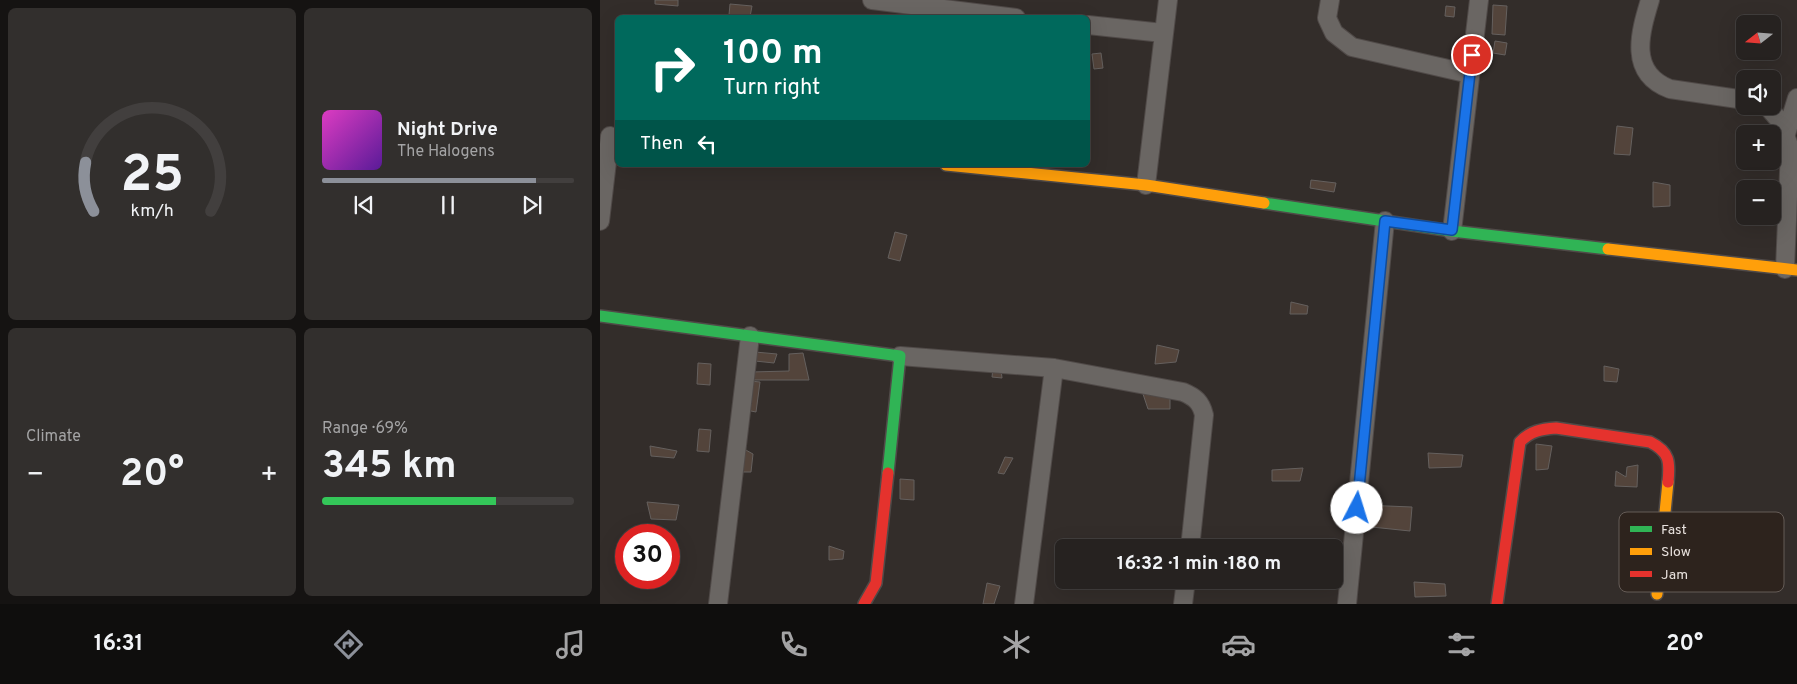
<!DOCTYPE html>
<meta charset="utf-8">
<style>
:root{--surface:#262220;--page:#322f2d;--text:#f1f3f6;--muted:#a4a4a5;--line:#423f3e;--accent:#8c9099}
body{margin:0;font-family:Overpass,sans-serif;background:var(--page);color:var(--text);height:100vh;display:flex;flex-direction:column;font-size:19px;white-space:nowrap}
*{box-sizing:border-box;margin:0}
p{font-size:16px;color:var(--muted)}
.icon{flex:none;width:28px;height:28px;fill:none;stroke:currentColor;stroke-width:2;stroke-linecap:round;stroke-linejoin:round}
.map{position:relative;flex:1;overflow:hidden}
.drawer{display:flex;flex-direction:column;gap:8px;padding:8px;background:#151312;width:600px}
.drawer>*{flex:none}
.top-card{position:absolute;left:15px;top:15px;width:475px;height:152px;border-radius:8px;box-shadow:0 5px 20px #0002,0 0 0 1px var(--line);background:#00695c;color:#fff;overflow:hidden}
.needle{width:32px;rotate:253deg}
.controls{position:absolute;left:1136px;top:15px;display:grid;gap:10px}
.controls a{display:grid;place-items:center;width:45px;height:45px;border-radius:8px;background:var(--surface);box-shadow:0 5px 20px #0002,0 0 0 1px var(--line);font-size:25px}
.speed{position:absolute;left:15px;top:524px;display:flex;gap:10px;font-size:25px;font-weight:700;text-align:center}
.speed>*{display:grid;place-content:center;width:65px;height:65px;border-radius:50%;background:var(--surface);box-shadow:0 5px 20px #0002,0 0 0 1px var(--line);line-height:1}
.speed .limit{border:8px solid #d22;background:#fff;color:#111}
.pin{position:absolute;display:grid;place-items:center;width:42px;height:42px;color:#fff;margin:-21px;border:2px solid #fff;border-radius:50%;box-shadow:0 1px 5px #0007}
.me{position:absolute;width:55px;margin:-28px;rotate:5deg;stroke-linejoin:round;filter:drop-shadow(0 0 4px #0008)}
.turn{display:flex;align-items:center;gap:18px;height:105px;padding:0 25px;font-size:22px}
.turn .icon{width:65px;height:65px;stroke-width:2.5}
.turn b{display:block;font-size:35px;line-height:42px}
.then{display:flex;align-items:center;height:48px;padding:0 25px;background:#0003;gap:10px;font-size:19px}
.big{font-size:38px;font-weight:700;line-height:1.1}
.drawer .tile{flex:1;display:flex;flex-direction:column;justify-content:center;gap:8px;min-width:0;padding:0 18px;border-radius:8px;background:var(--page)}
.drawer .dial{align-items:center;gap:0}
.dial svg{height:130px;overflow:visible;fill:none;stroke:var(--line);stroke-width:7;stroke-linecap:round;text-anchor:middle}
.dial text{fill:var(--text);stroke:none}
.song{display:flex;align-items:center;gap:15px}
.cover{width:60px;height:60px;border-radius:8px;background:linear-gradient(135deg,hsl(310 70% 55%),hsl(270 70% 35%))}
.played{height:5px;border-radius:2px;background:linear-gradient(90deg,var(--accent) 85%,var(--line) 85%)}
.keys{display:flex;justify-content:space-around;direction:ltr}
.heat{display:flex;justify-content:space-between;align-items:center;font-size:28px;direction:ltr}
.charge{height:8px;border-radius:4px;background:linear-gradient(90deg,#34c759 69%,var(--line) 0)}
.drawer .tiles{flex:1;display:grid;gap:8px;grid-template-columns:repeat(2,1fr)}
.trip{position:absolute;left:455px;top:539px;width:288px;height:50px;border-radius:8px;background:var(--surface);box-shadow:0 5px 20px #0002,0 0 0 1px var(--line);font-weight:700;line-height:50px;text-align:center}
.tabs{display:flex;height:80px;justify-content:space-around;align-items:center;background:#0f0e0d;color:var(--muted)}
.tabs .icon{width:35px;height:35px}
.tabs .selected{color:var(--accent)}
.tabs b{font-size:22px;color:var(--text)}
main{display:flex;flex:1;min-height:0}
.map>svg:first-child{display:block}
</style>
<main>
<section class="drawer">
<div class="tiles">
<div class="tile dial"><svg viewBox="0 0 100 80">
<path d="M14 69A42 42 0 1 1 86 69"/>
<path d="M14 69A42 42 0 0 1 9 39" stroke="#8c9099"/>
<text x="50" y="56" font-size="32" font-weight="700">25</text>
<text x="50" y="72" font-size="11">km/h</text>
</svg></div>
<div class="tile">
<div class="song"><i class="cover"></i><div><b>Night Drive</b><p>The Halogens</p></div></div>
<div class="played"></div>
<div class="keys"><svg class="icon" aria-label="previous" viewBox="0 0 24 24"><path d="M18 5L8 12l10 7zM5 5v14"/></svg><svg class="icon" aria-label="pause" viewBox="0 0 24 24"><path d="M8 5v14M16 5v14"/></svg><svg class="icon" aria-label="next" viewBox="0 0 24 24"><path d="M6 5l10 7-10 7zM19 5v14"/></svg></div>
</div>
<div class="tile"><p>Climate</p>
<div class="heat"><a>−</a><b class="big">20°</b><a>+</a></div>
</div>
<div class="tile"><p>Range · 69%</p><b class="big">345 km</b><div class="charge"></div></div>
</div>
</section>
<div class="map">
<svg width="1197" height="604" viewBox="0 0 1197 604">
<rect width="100%" height="100%" fill="#332d2a"/>
<path fill="#53443b" stroke="#65605e" d="M55 0H78V6L55 4Z
M130 4 152 6 150 17 129 15Z
M893 5 907 6 905 35 892 34Z
M846 6 855 7 854 17 845 16Z
M895 41 907 43 905 55 893 53Z
M501 53 503 68 494 69 492 54Z
M1017 126 1033 128 1030 155 1014 154Z
M711 180 736 183 734 192 710 188Z
M1053 182 1070 185V206L1053 207Z
M295 232 307 235 300 261 288 258Z
M691 302 708 306 707 314H690Z
M557 345 579 350 576 362 555 364Z
M155 352 177 354 174 363 155 361Z
M203 353 209 380H147L151 372 189 371V354Z
M98 363 111 364 110 385 97 384Z
M1004 366 1019 369 1017 382 1004 381Z
M393 368 401 369 402 378 392 377Z
M150 381 160 382 156 412 146 410Z
M543 394 570 397V409H548Z
M99 429 111 430 109 452 97 451Z
M936 444 952 446 948 469 936 470Z
M50 446 77 451 74 458 51 456Z
M144 449 153 454 151 472H138Z
M828 453 863 455 861 467 829 468Z
M405 457 413 458 404 474 398 473Z
M1038 465 1037 487 1015 486 1016 471 1026 477 1027 467Z
M703 468 700 481H672V470Z
M300 479 314 480V500L300 499Z
M47 502 79 505 76 520 51 519Z
M763 505 812 507 810 531 762 526Z
M229 546 244 551 243 559 229 560Z
M814 582 845 584 846 596 815 597Z
M387 583 400 586 394 604H383Z"/>
<g fill="none" stroke-linecap="round" stroke-linejoin="round">
<g stroke="#504a48" stroke-width="20">
<path id="street" d="M272 0 416 18
M730 0 727 18 734 33 752 47 870 74
M1050 0C1040 33 1028 73 1070 89L1145 100
M488 25 563 33
M1167 106 1179 120 1190 148 1185 269
M1186 134 1197 98
M546 185 568 0
M0 221 10 136
M852 231 879 0
M300 356 454 368 583 392C595 397 601 402 604 415L590 548
M118 604 150 336
M424 604 454 368
M583 604 586 580
M747 604 785 221"/>
</g>
<g stroke="#504a48" stroke-width="14">
<path id="fast" d="M664 203 852 231 1008 249
M0 316 300 356 288 473"/>
</g>
<g stroke="#504a48" stroke-width="14">
<path id="slow" d="M346 165 546 185 664 203
M1008 249 1197 270
M1057 594 1068 482"/>
</g>
<g stroke="#504a48" stroke-width="14">
<path id="jam" d="M264 604 276 583 288 473
M897 604 920 442C930 431 942 429 956 428L1050 442C1070 452 1070 462 1068 482"/>
</g>
<use href="#street" stroke="#6a6663" stroke-width="18"/>
<use href="#fast" stroke="#30b455" stroke-width="11"/>
<use href="#slow" stroke="#ff9f0a" stroke-width="11"/>
<use href="#jam" stroke="#e5322d" stroke-width="11"/>
</g>
<g fill="none" stroke-linecap="round" stroke-linejoin="round">
<g stroke="#114b97" stroke-width="12">
<path id="route" d="M757 508 785 221 852 230 872 55"/>
</g>
<use href="#route" stroke="#1a73e8" stroke-width="9"/>
</g>
<rect x="1019" y="512" width="165" height="80" rx="8" fill="#2d231d" stroke="#655c57" stroke-width="1"/>
<rect x="1030" y="526" width="22" height="6" fill="#30b455"/>
<rect x="1030" y="548" width="22" height="7" fill="#ff9f0a"/>
<rect x="1030" y="571" width="22" height="6" fill="#e5322d"/>
<g font-size="14" fill="#e8e1dd">
<text x="1061" y="534">Fast</text>
<text x="1061" y="556">Slow</text>
<text x="1061" y="579">Jam</text>
</g>
</svg>
<div class="controls">
<a><svg class="needle" viewBox="-14 -14 28 28"><path d="M0-13l5 13h-10z" fill="#e53935"/><path d="M0 13l5-13h-10z" fill="#a4a4a5"/></svg></a>
<a><svg class="icon" aria-label="sound" viewBox="0 0 24 24"><path d="M4 9h4l5-4v14l-5-4H4zM17 9q2 3 0 6"/></svg></a>
<a>+</a>
<a>−</a>
</div>
<div class="speed"><div class="limit">30</div></div>
<div class="pin" style="left:872px;top:55px;background:#d93025"><svg class="icon" aria-label="arrive" viewBox="0 0 24 24"><path d="M6 21V4h12l-3 4 3 4H6"/></svg></div>
<svg class="me" style="left:757px;top:508px" viewBox="-20 -20 40 40"><circle r="19" fill="#fff"/><path d="M0-13L10 11 0 6-10 11z" fill="#1a73e8"/></svg>
<div class="trip">16:32 · 1 min · 180 m</div>
<div class="top-card">
<div class="turn"><svg class="icon" aria-label="right" viewBox="0 0 24 24"><path d="M7 20v-9h11M14 6l5 5-5 5"/></svg><div><b>100 m</b>Turn right</div></div>
<div class="then">Then<svg class="icon" aria-label="left" viewBox="0 0 24 24"><path d="M17 20v-9H6M10 6l-5 5 5 5"/></svg></div>
</div>
</div>
</main>
<nav class="tabs">
<b>16:31</b>
<svg class="icon selected" aria-label="directions" viewBox="0 0 24 24"><path d="M12 3l9 9-9 9-9-9zM9 14v-3h6M13 9l2 2-2 2"/></svg>
<svg class="icon" aria-label="music" viewBox="0 0 24 24"><path d="M9 18V5l10-2v13"/><circle cx="6" cy="18" r="3"/><circle cx="16" cy="16" r="3"/></svg>
<svg class="icon" aria-label="phone" viewBox="0 0 24 24"><path d="M5 4h4l2 5-3 2q2 4 5 5l2-3 5 2v4C11 20 4 13 5 4z"/></svg>
<svg class="icon" aria-label="climate" viewBox="0 0 24 24"><path d="M12 3v18M4 7l16 10M4 17L20 7"/></svg>
<svg class="icon" aria-label="car" viewBox="0 0 24 24"><path d="M5 17H2v-5l4-1 3-4h7l3 4 3 1v5h-3M9 17h6M6 11h13"/><circle cx="7" cy="17" r="2"/><circle cx="17" cy="17" r="2"/></svg>
<svg class="icon" aria-label="filters" viewBox="0 0 24 24"><path d="M4 7h16M4 17h16"/><circle cx="9" cy="7" r="2"/><circle cx="15" cy="17" r="2"/></svg>
<b>20°</b>
</nav>
